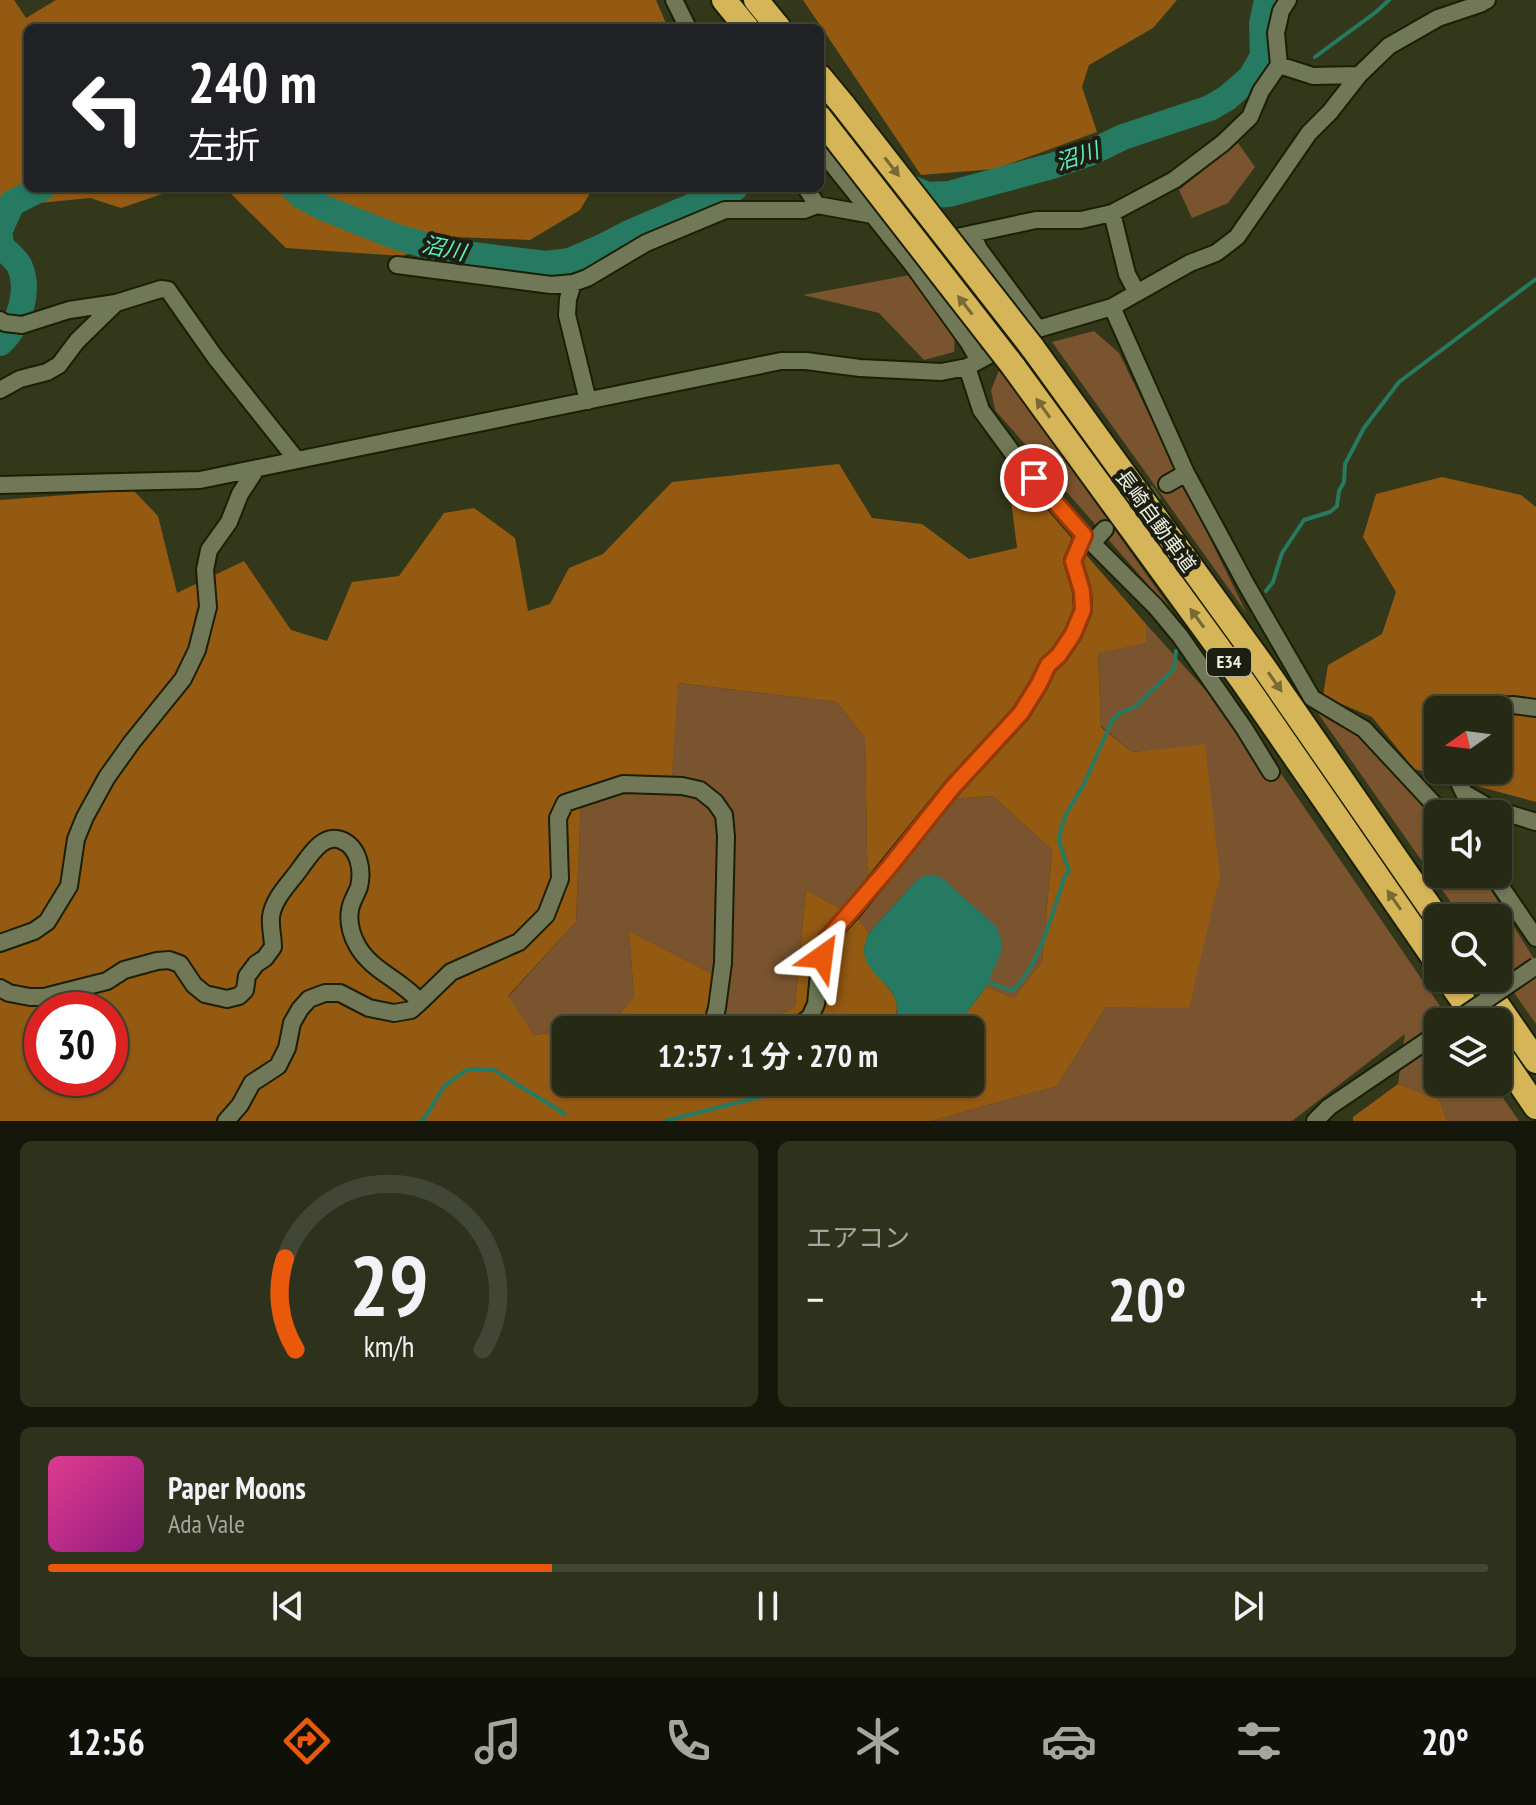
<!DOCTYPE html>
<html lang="ja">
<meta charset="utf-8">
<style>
:root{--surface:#262a14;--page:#2e321d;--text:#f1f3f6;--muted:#a4a7a0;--line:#424634;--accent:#ea580c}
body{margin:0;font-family:"PT Sans Narrow","Noto Sans JP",sans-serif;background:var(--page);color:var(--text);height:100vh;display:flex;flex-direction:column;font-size:30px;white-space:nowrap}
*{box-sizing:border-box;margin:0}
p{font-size:26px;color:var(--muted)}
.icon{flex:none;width:44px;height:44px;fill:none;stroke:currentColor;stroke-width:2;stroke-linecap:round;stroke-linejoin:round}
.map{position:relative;height:1121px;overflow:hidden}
.details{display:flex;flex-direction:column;gap:20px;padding:20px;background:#15170b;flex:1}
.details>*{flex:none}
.hud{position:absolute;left:24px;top:24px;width:800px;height:168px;border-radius:12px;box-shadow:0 2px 6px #0004,0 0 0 2px var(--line);background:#202124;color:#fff;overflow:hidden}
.needle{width:52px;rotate:256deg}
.fabs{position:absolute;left:1424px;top:696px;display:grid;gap:16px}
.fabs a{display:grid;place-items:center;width:88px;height:88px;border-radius:12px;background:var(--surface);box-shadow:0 2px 6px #0004,0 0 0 2px var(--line);font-size:40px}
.speed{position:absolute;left:24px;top:992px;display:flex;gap:16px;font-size:40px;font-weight:700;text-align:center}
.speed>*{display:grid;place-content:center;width:104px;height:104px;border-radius:50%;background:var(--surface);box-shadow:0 2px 6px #0004,0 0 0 2px var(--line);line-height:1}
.speed .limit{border:12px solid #d22;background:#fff;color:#111}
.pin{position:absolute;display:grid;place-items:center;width:68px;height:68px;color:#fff;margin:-34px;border:4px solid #fff;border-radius:50%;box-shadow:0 2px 8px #0007}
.me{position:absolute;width:88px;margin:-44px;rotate:31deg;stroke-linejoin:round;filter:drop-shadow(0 0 6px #0008)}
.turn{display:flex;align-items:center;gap:28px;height:168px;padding:0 32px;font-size:36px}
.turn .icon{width:104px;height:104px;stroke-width:2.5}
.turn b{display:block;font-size:56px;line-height:68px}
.big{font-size:60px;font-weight:700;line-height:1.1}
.details .widget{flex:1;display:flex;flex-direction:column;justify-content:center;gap:12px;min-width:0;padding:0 28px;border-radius:12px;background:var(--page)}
.details .dial{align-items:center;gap:0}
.dial svg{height:208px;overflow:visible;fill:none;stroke:var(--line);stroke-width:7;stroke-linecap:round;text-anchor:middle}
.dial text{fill:var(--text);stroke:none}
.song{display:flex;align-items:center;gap:24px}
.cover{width:96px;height:96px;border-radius:12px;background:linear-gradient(135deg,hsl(330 70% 55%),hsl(310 70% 35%))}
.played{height:8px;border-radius:4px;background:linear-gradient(90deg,var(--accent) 35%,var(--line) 35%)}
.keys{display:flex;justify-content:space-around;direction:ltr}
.heat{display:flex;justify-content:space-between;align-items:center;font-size:44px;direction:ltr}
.details .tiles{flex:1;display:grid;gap:20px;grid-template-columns:1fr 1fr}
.widget:last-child{grid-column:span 2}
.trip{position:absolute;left:552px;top:1016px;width:432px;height:80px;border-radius:12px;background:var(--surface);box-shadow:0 2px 6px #0004,0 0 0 2px var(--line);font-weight:700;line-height:80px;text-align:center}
.dock{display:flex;height:128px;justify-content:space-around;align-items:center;background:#0f1108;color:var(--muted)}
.dock .icon{width:56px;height:56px}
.dock .current{color:var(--accent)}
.dock b{font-size:36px;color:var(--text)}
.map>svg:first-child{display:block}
</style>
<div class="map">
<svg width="1536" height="1121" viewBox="0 0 1536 1121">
<rect width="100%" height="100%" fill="#33381a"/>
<path fill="#7a542f" d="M1238 143 1255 167 1228 203 1192 218 1179 190Z
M910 275 955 334 954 352 924 360 879 313 803 295Z
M1094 331 1119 353 1247 614 1052 342Z
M1000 368 1178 619 995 410 991 390Z
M1146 624 1282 775 1451 1022H1438V1082H1492L1519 1121H1447L1439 1099 1398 1084 1405 1034 1292 1121H931L1057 1086 1106 1007 1205 745 1132 752 1101 726 1098 652 1146 643Z
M677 683 837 702 865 738 868 905 951 799 993 796 1052 850 1042 962 1014 998 986 987 987 982 915 882 869 933 858 918 806 890 795 1006 758 1030H720L715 975 629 931 634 997 609 1025 534 1035 508 997 576 922 581 798 671 791Z
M1317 712 1368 741 1438 822V874H1481L1536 962V1024L1498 970V918H1462Z"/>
<path fill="#955a12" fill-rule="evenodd" d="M0 0H14L26 18 56 0H656L668 28H28V188H180L121 208 90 198 29 204 0 232Z
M803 0H1177L1153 28 1089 65 1082 87 1097 132 995 169 921 175Z
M225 188H593L580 210 530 240 456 237 402 256 286 248Z
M839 464 872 518 922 524 969 559 1017 548 1011 500 1036 497 1146 624V643L1098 653 1101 727 1132 752 1205 744 1220 876 1189 1008 1106 1007 1057 1086 931 1121H0V500L133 490 158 516 177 593 244 561 291 630 327 641 352 582 399 576 444 513 474 508 515 538 528 611 550 604 569 568 603 554 672 482ZM678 683 837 702 865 738 868 906 951 799 993 796 1052 850 1042 962 1014 998 986 987 962 1019 946 1030H970V1082H566V1031L534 1035 508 996 576 922 581 798 671 791ZM42 1010H110V1078H42Z
M1442 477 1521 495 1536 507V802L1414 769 1372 717 1323 696 1328 665 1382 634 1396 592 1363 537 1376 494ZM1438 710H1498V770H1438Z
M806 890 858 918 869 933C850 969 896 980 897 1007 897 1008 896 1019 895 1020L902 1030H758L795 1006Z
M629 931 715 975 720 1030H573L609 1025 634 997Z
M1398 1084 1439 1099 1447 1121H1353V1117Z"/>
<path fill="#267a61" d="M932 875 942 878 997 927 1001 940V953L986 987 962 1019 946 1030H902L895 1020C896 1015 898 1011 897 1007 896 978 849 972 869 933L915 882 923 876Z"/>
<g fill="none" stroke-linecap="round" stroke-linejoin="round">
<path stroke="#267a61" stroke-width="4" d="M1315 57 1376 12 1389 0
M0 202 12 203
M1266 591 1273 582 1282 553 1304 520 1330 512 1337 506 1339 491 1344 482 1345 464 1364 428 1399 382 1536 279
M984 980 1012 991C1039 968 1053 910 1065 876L1069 871 1059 841 1061 828 1066 814 1084 784 1112 721 1120 713 1136 706 1174 669 1176 651
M420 1121 424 1119 444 1086 468 1069 494 1070 565 1114
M665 1121 819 1082"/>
<path stroke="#267a61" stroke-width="26" d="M839 154 878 166 911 188 928 195 949 194 1052 166 1090 153 1123 137 1210 108 1227 98 1251 77 1263 56 1262 24 1267 0
M293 188 301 196 326 209 397 237 449 252 546 264 570 261 602 247 629 233 735 188
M0 230 12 203 42 188
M0 237 1 246C7 252 15 258 19 265 31 290 19 326 0 343"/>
<path stroke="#4f5438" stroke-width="16" stroke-dasharray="16 8" stroke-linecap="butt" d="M1105 529 1167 484"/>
<g stroke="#1b1f03" stroke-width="20">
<path id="minor" d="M674 0 688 28
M1279 65 1313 76 1359 75
M820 149 912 264 969 343 978 359
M806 188 817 205
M1112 213 1127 274 1137 293
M972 234 979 249 1038 329
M912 264 957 237 1036 220H1081L1112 213 1174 180 1223 143 1250 117 1261 91 1279 65 1276 33 1281 11 1288 0
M397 265 551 285 573 283
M1112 307 1186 473 1246 584 1312 698 1364 729 1443 814
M0 320 5 323 22 325 69 310 116 303 161 289 168 290 215 357 296 459
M967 367 981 410 1017 459 1084 535 1155 606 1180 636 1244 728 1271 772
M0 390 20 379 47 372 59 365 77 341 116 303
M588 401 567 315 568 299 573 283 587 278 646 243 725 210H804L817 205 873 215
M1167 484 1186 473
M0 485 200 480 781 361H806L860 368 941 372 967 367 1038 329 1112 307 1190 263 1216 253 1237 237 1309 133 1330 112 1359 75 1389 46 1438 18 1480 4 1487 0
M1093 542 1105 529
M1480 710 1484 707 1513 705 1536 708
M1453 770 1464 793 1488 807 1536 822
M1492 874 1536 938
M0 943 34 931 47 922 69 886 76 839 85 817 107 777 132 742 183 679 197 650 208 607 205 570 209 550 229 522 240 494 257 468
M0 988 9 993 30 997H44L107 981 124 970 157 961 169 960 180 964 194 985 205 994 227 999 239 996 245 990 247 976 256 964 265 958 273 947C273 938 270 926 271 917 273 899 289 884 299 870 309 857 322 833 341 840 359 847 363 870 359 887 356 895 351 902 350 910 348 922 351 934 357 945 371 971 402 980 420 1002L411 1010 394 1013 369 1008 340 993H325L309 999 300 1009 292 1023 287 1048 278 1066 252 1083 240 1105 226 1121
M420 1002 451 972 519 942 546 915 560 879 558 818 565 803 623 784 682 786 700 790 715 802 724 815 726 836 723 963 717 1008 711 1030
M793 1030 810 1017 816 1004 819 973 826 940 854 909 952 788 1021 713 1039 684 1048 665 1059 655 1073 634 1083 610 1082 591 1073 561 1084 535
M1315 1121 1329 1107 1438 1033"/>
</g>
<g stroke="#1b1f03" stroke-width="28">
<path id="highway" d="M724 0 747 28
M756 0 779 28
M820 77 844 106
M1032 347 1263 666 1438 919
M1013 366 1242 680 1438 964
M1447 978 1478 1022
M1479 978 1536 1061
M1498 1051 1536 1107"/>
</g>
<use href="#minor" stroke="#717857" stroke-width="16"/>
<use href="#highway" stroke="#d5b558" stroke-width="24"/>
<g stroke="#1b1f03" stroke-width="20" stroke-linecap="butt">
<path id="minor-bridge" d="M1454 1022 1536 966"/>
</g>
<g stroke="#1b1f03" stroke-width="28" stroke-linecap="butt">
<path id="highway-bridge" d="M844 106 1032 347
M820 118 1013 366"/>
</g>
<use href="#minor-bridge" stroke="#717857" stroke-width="16"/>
<use href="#highway-bridge" stroke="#d5b558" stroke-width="24"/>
</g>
<defs><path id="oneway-solid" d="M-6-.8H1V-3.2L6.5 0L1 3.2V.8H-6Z" transform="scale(2)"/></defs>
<g fill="#786a34">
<use href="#oneway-solid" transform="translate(892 167) rotate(52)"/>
<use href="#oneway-solid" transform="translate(965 305) rotate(-128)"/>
<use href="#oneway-solid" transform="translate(1043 408) rotate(-126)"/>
<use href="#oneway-solid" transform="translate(1197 618) rotate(-126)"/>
<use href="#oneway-solid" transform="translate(1275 682) rotate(55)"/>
<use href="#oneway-solid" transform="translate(1394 900) rotate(-125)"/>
</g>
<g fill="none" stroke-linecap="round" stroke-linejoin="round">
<g stroke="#983908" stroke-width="20">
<path id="route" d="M822 957 826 940 890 866 952 788 1021 713 1039 684 1048 665 1059 655 1073 634 1083 610 1082 591 1073 561 1084 535 1034 478"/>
</g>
<use href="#route" stroke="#ea580c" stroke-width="14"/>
</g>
<g text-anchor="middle" stroke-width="8" stroke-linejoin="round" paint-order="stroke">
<rect fill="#1b1e11" stroke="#afb2a3" stroke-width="2" x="1207" y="648" width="44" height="28" rx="6"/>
<g font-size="18" font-weight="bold" fill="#eef2e1">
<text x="1229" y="668">E34</text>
</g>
<g font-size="20" fill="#eef2e1" stroke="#1b1e11">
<text transform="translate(1156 521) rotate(54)" y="7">長崎自動車道</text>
</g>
<g font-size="22" font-style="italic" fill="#5df0c3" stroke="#1b1e11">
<text transform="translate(1077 156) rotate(-18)" y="8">沼川</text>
<text transform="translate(444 248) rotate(12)" y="8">沼川</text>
</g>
</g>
</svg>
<div class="fabs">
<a><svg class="needle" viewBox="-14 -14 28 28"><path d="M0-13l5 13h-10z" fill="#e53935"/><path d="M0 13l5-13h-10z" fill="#a4a7a0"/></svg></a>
<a><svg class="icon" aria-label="sound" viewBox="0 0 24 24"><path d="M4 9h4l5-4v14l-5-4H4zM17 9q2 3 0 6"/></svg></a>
<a><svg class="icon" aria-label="search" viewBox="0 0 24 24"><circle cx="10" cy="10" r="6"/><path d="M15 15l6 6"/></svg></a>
<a><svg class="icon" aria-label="layers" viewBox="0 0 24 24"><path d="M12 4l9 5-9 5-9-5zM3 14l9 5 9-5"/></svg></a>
</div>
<div class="speed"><div class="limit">30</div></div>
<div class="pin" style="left:1034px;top:478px;background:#d93025"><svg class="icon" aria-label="arrive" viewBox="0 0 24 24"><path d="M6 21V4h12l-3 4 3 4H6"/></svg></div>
<svg class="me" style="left:822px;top:957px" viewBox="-20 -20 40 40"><path d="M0-17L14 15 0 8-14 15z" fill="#ea580c" stroke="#fff" stroke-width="4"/></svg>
<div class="trip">12:57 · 1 分 · 270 m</div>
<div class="hud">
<div class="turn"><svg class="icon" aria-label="left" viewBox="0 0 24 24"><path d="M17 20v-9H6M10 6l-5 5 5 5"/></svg><div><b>240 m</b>左折</div></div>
</div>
</div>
<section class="details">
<div class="tiles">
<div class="widget dial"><svg viewBox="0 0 100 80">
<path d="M14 69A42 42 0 1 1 86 69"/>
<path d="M14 69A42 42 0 0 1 10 34" stroke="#ea580c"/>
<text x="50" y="56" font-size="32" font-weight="700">29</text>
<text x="50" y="72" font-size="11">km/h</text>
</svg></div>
<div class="widget"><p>エアコン</p>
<div class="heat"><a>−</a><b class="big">20°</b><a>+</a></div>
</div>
<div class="widget">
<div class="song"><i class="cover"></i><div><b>Paper Moons</b><p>Ada Vale</p></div></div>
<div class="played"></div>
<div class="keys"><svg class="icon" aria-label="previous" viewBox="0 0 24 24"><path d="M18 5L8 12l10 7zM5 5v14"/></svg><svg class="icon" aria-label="pause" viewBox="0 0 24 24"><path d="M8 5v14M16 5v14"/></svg><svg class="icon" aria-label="next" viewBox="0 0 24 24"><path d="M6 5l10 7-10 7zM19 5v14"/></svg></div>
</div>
</div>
</section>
<nav class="dock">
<b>12:56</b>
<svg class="icon current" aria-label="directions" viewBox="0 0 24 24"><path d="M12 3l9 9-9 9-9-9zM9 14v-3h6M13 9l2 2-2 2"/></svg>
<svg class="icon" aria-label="music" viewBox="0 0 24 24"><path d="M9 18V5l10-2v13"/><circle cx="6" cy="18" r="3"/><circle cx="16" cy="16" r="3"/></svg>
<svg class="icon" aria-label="phone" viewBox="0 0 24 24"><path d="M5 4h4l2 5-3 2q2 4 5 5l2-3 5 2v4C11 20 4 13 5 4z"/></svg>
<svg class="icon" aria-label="climate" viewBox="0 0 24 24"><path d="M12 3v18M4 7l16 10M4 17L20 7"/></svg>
<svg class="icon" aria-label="car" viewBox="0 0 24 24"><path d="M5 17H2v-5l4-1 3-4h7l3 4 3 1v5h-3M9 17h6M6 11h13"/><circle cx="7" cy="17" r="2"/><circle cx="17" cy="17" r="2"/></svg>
<svg class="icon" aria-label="filters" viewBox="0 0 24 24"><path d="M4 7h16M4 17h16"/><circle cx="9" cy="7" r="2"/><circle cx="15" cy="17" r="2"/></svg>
<b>20°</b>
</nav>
